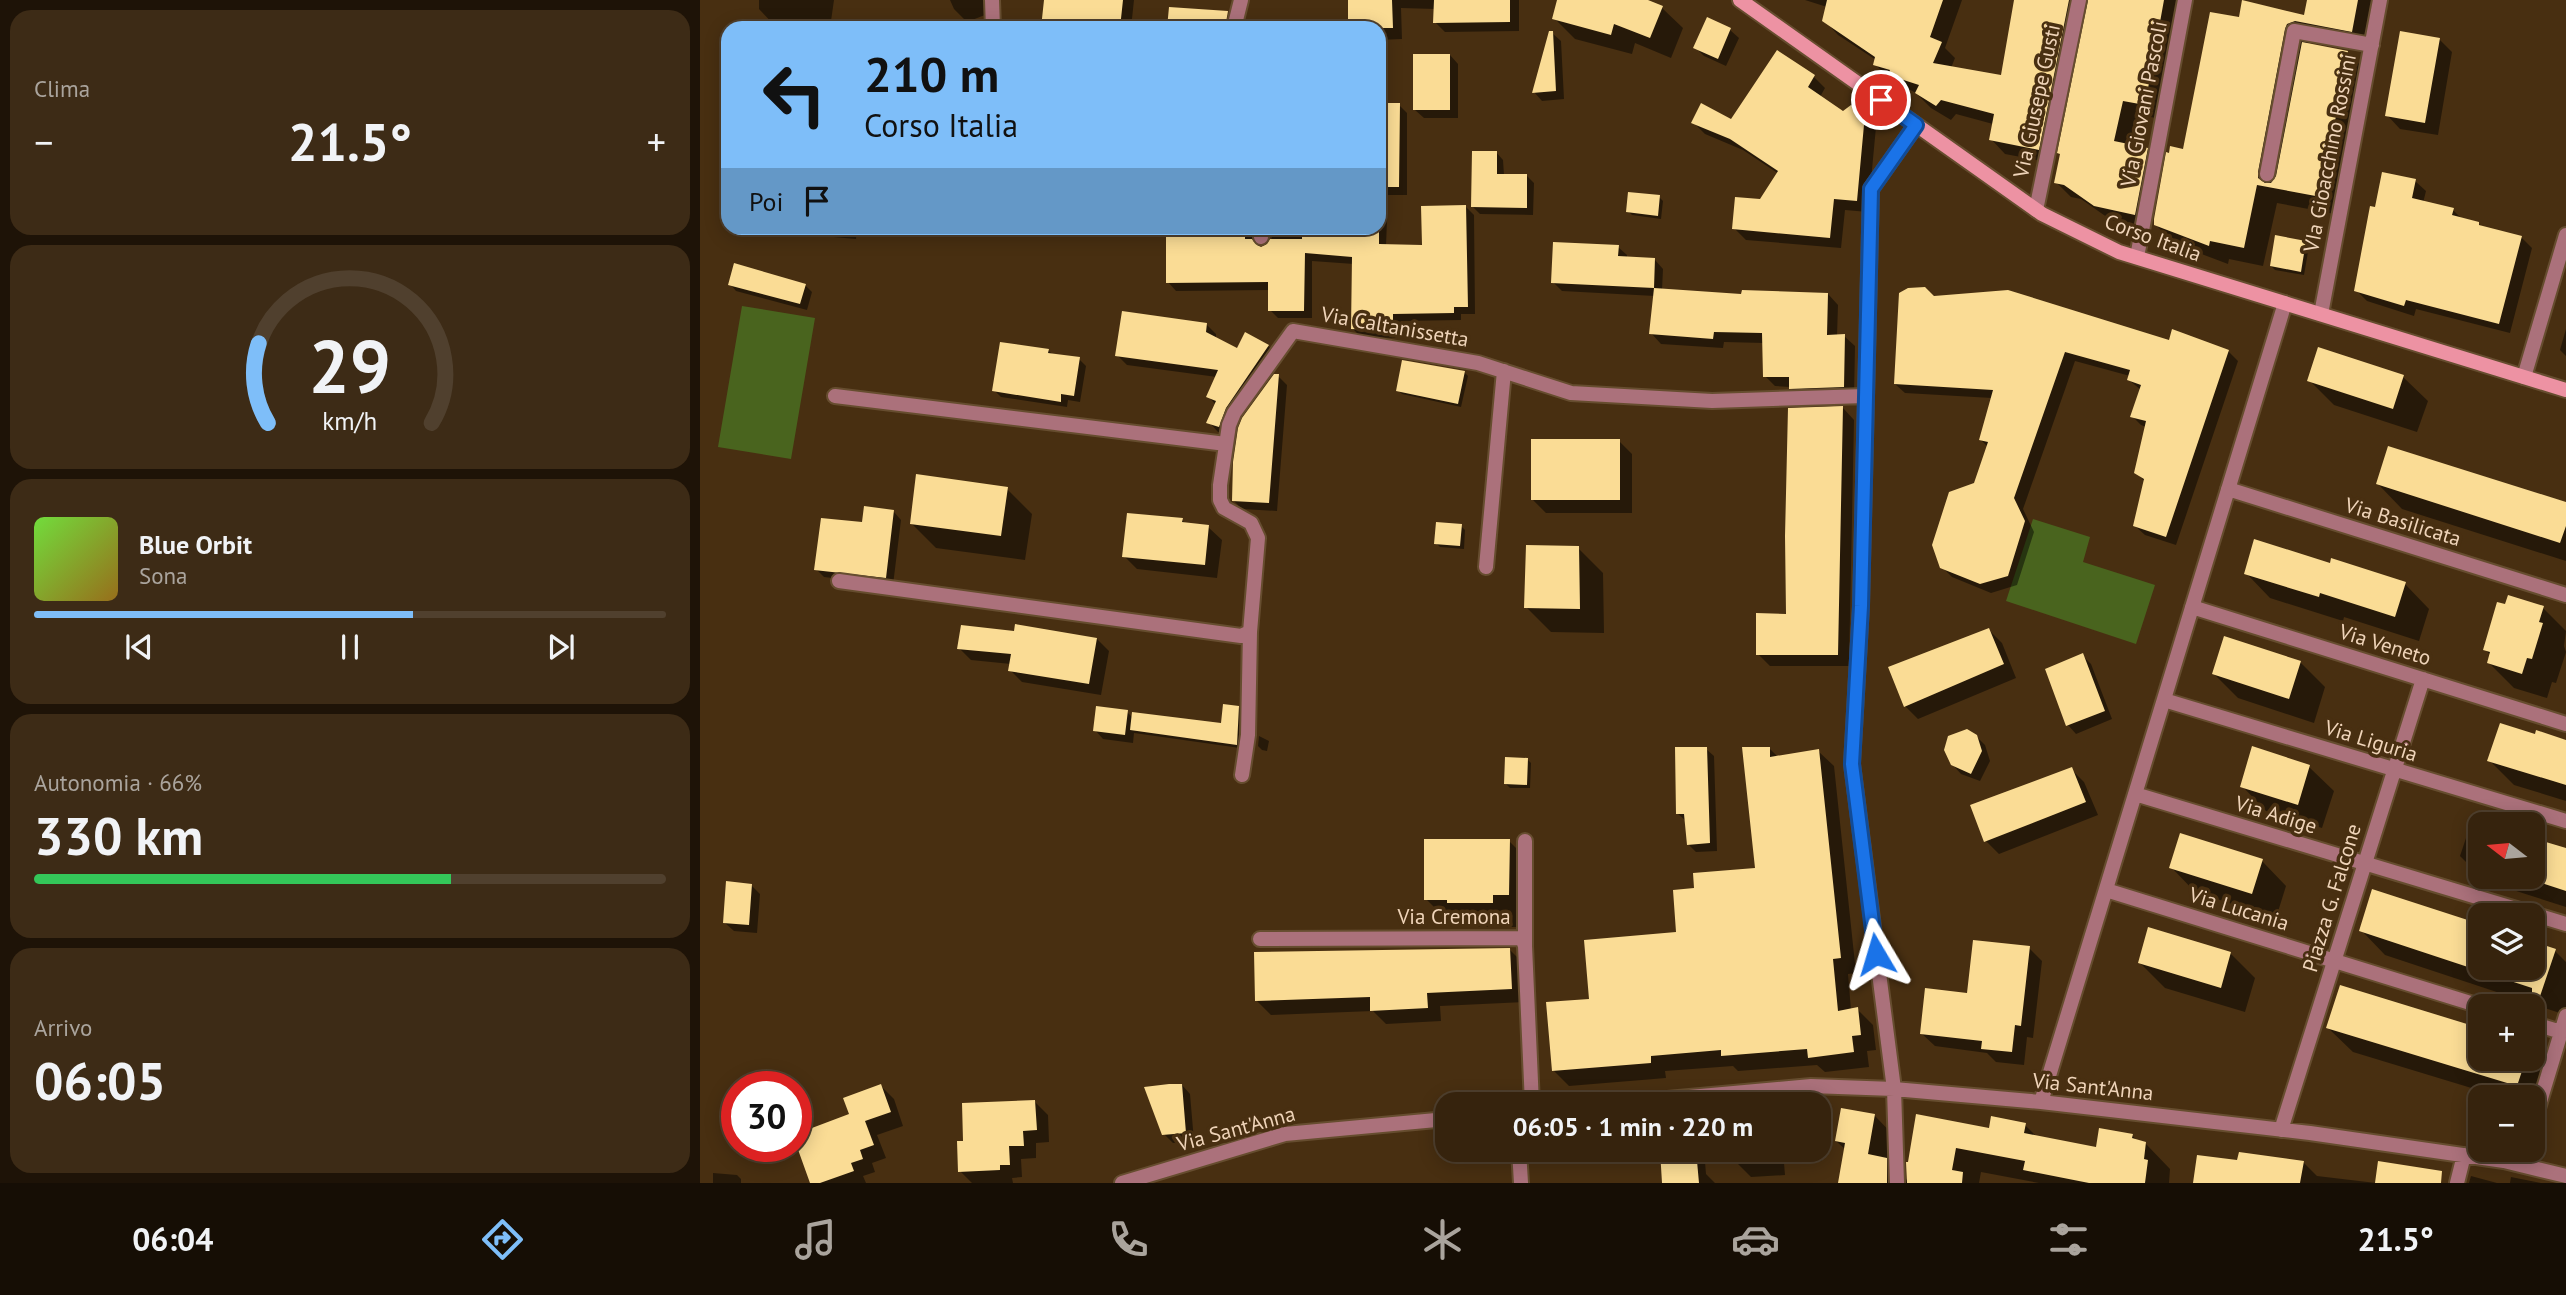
<!DOCTYPE html>
<html lang="it">
<meta charset="utf-8">
<style>
:root{--surface:#36230d;--page:#3d2b16;--text:#f1f3f6;--muted:#aaa49d;--line:#50402e;--accent:#7ebef9}
body{margin:0;font-family:"PT Sans",sans-serif;background:var(--page);color:var(--text);height:100vh;display:flex;flex-direction:column;font-size:26px;white-space:nowrap}
*{box-sizing:border-box;margin:0}
p{font-size:23px;color:var(--muted)}
.icon{flex:none;width:38px;height:38px;fill:none;stroke:currentColor;stroke-width:2;stroke-linecap:round;stroke-linejoin:round}
.map{position:relative;flex:1;overflow:hidden}
.drawer{display:flex;flex-direction:column;gap:10px;padding:10px;background:#1e1307;width:700px}
.drawer>*{flex:none}
.guide{position:absolute;left:21px;top:21px;width:665px;height:214px;border-radius:21px;box-shadow:0 4px 18px #0003,0 0 0 2px var(--line);background:#7ebef9;color:#111;overflow:hidden}
.needle{width:46px;rotate:286deg}
.buttons{position:absolute;left:1768px;top:812px;display:grid;gap:14px}
.buttons a{display:grid;place-items:center;width:77px;height:77px;border-radius:14px;background:var(--surface);box-shadow:0 4px 18px #0003,0 0 0 2px var(--line);font-size:35px}
.speed{position:absolute;left:21px;top:1071px;display:flex;gap:14px;font-size:35px;font-weight:700;text-align:center}
.speed>*{display:grid;place-content:center;width:91px;height:91px;border-radius:50%;background:var(--surface);box-shadow:0 4px 18px #0003,0 0 0 2px var(--line);line-height:1}
.speed .limit{border:10px solid #d22;background:#fff;color:#111}
.pin{position:absolute;display:grid;place-items:center;width:60px;height:60px;color:#fff;margin:-30px;border:4px solid #fff;border-radius:50%;box-shadow:0 2px 7px #0007}
.me{position:absolute;width:77px;margin:-38px;rotate:353deg;stroke-linejoin:round;filter:drop-shadow(0 0 5px #0008)}
.turn{display:flex;align-items:center;gap:24px;height:147px;padding:0 28px;font-size:32px}
.turn .icon{width:91px;height:91px;stroke-width:2.5}
.turn b{display:block;font-size:49px;line-height:60px}
.then{display:flex;align-items:center;height:66px;padding:0 28px;background:#0003;gap:14px;font-size:26px}
.big{font-size:52px;font-weight:800;line-height:1.1}
.drawer .card{flex:1;display:flex;flex-direction:column;justify-content:center;gap:10px;min-width:0;padding:0 24px;border-radius:21px;background:var(--page)}
.drawer .dial{align-items:center;gap:0}
.dial svg{height:182px;overflow:visible;fill:none;stroke:var(--line);stroke-width:7;stroke-linecap:round;text-anchor:middle}
.dial text{fill:var(--text);stroke:none}
.song{display:flex;align-items:center;gap:21px}
.cover{width:84px;height:84px;border-radius:10px;background:linear-gradient(135deg,hsl(100 70% 55%),hsl(40 70% 35%))}
.played{height:7px;border-radius:4px;background:linear-gradient(90deg,var(--accent) 60%,var(--line) 60%)}
.keys{display:flex;justify-content:space-around;direction:ltr}
.heat{display:flex;justify-content:space-between;align-items:center;font-size:38px;direction:ltr}
.charge{height:10px;border-radius:5px;background:linear-gradient(90deg,#34c759 66%,var(--line) 0)}
.trip{position:absolute;left:735px;top:1092px;width:396px;height:70px;border-radius:21px;background:var(--surface);box-shadow:0 4px 18px #0003,0 0 0 2px var(--line);font-weight:800;line-height:70px;text-align:center}
.tab-bar{display:flex;height:112px;justify-content:space-around;align-items:center;background:#160e05;color:var(--muted)}
.tab-bar .icon{width:49px;height:49px}
.tab-bar .selected{color:var(--accent)}
.tab-bar b{font-size:32px;color:var(--text)}
main{display:flex;flex:1;min-height:0}
.map>svg:first-child{display:block}
</style>
<main>
<section class="drawer">
<div class="card"><p>Clima</p>
<div class="heat"><a>−</a><b class="big">21.5°</b><a>+</a></div>
</div>
<div class="card dial"><svg viewBox="0 0 100 80">
<path d="M14 69A42 42 0 1 1 86 69"/>
<path d="M14 69A42 42 0 0 1 10 34" stroke="#7ebef9"/>
<text x="50" y="56" font-size="32" font-weight="700">29</text>
<text x="50" y="72" font-size="11">km/h</text>
</svg></div>
<div class="card">
<div class="song"><i class="cover"></i><div><b>Blue Orbit</b><p>Sona</p></div></div>
<div class="played"></div>
<div class="keys"><svg class="icon" aria-label="previous" viewBox="0 0 24 24"><path d="M18 5L8 12l10 7zM5 5v14"/></svg><svg class="icon" aria-label="pause" viewBox="0 0 24 24"><path d="M8 5v14M16 5v14"/></svg><svg class="icon" aria-label="next" viewBox="0 0 24 24"><path d="M6 5l10 7-10 7zM19 5v14"/></svg></div>
</div>
<div class="card"><p>Autonomia · 66%</p><b class="big">330 km</b><div class="charge"></div></div>
<div class="card"><p>Arrivo</p><b class="big">06:05</b></div>
</section>
<div class="map">
<svg width="1866" height="1183" viewBox="0 0 1866 1183">
<rect width="100%" height="100%" fill="#482f11"/>
<path fill="#49641e" d="M42 306 115 318 91 459 18 447Z
M1333 519 1390 537 1383 562 1455 585 1436 644 1306 601Z"/>
<path fill="#0007" d="M59 0H134L130 28H77L59 9Z
M250 0H284L290 13 267 22 254 9Z
M345 0H434L431 28H342Z
M650 0H819V31L745 32 735 22V9L701 8 702 39 679 40V28H650Z
M859 0H944L962 8 983 28 971 58 935 43 932 54 875 39 854 18Z
M1105 0H1262L1245 48 1255 58 1251 68 1302 77 1317 0H1481L1460 119 1437 114 1431 146 1447 150 1461 164 1449 228 1411 220 1381 199 1371 197 1356 182 1389 6 1384 13 1353 163 1305 154 1291 139 1293 124 1256 114 1251 120 1231 108 1216 93 1190 79 1175 64 1176 60 1138 35 1124 20 1127 7Z
M1609 0H1681L1671 50 1615 40 1604 44 1647 52 1667 72 1640 215 1577 203 1563 266 1529 259 1528 264 1475 244 1456 225 1540 19 1606 17Z
M1030 30 1039 38 1026 66 1004 56 995 47Z
M852 33 861 41 864 99 842 101 834 92Z
M1739 39 1752 52 1738 135 1700 129 1687 115Z
M1077 52 1114 77 1125 88 1120 97 1143 113 1164 115 1176 127 1168 212 1145 210 1141 248 1046 240 1034 228 1060 201 1079 174 1043 150 1005 134 993 122 1031 121Z
M750 55 758 64V118H724L715 110Z
M679 105H699L707 113V195H688L686 246 723 247 766 207 774 215 775 314H761V320L701 321V338L661 337 653 329 654 264 612 261V318H578L570 310V290L476 291 468 282 467 228H567L558 238 560 249 569 246 572 237 571 228H679Z
M796 152 803 160 804 175 827 176 834 183 833 215 780 214 773 207Z
M1715 181 1726 191 1723 203 1753 210 1762 219 1778 223 1783 228 1821 237 1832 248 1810 333 1716 309 1714 316 1667 301 1656 290 1676 209Z
M959 197 963 201 961 219 932 215 928 211Z
M63 228H157L156 239 67 231Z
M1606 242 1609 246 1604 275 1575 270 1571 266Z
M918 247 927 255V259L955 260 963 269 962 290 1043 295 1128 294 1138 305 1137 336H1144L1155 346 1154 397 1101 398 1090 387 1075 386 1065 376 1064 343 1024 342 1023 348 961 344 951 333 955 296 862 291 853 282Z
M30 284 105 285 112 292 107 310 36 291Z
M1234 298 1528 351 1538 361 1476 545 1445 535 1435 526 1445 482 1436 472 1446 427 1441 425 1432 416 1441 390 1429 380 1430 376 1375 361 1323 509 1334 532 1317 585 1291 593 1252 577 1242 567 1276 485 1288 447 1281 440 1292 398 1205 393 1195 384Z
M507 325 516 334V339L537 350 546 335 568 346 578 356 535 418 529 436 518 432 509 422 516 405 508 396 517 377 427 365 417 355Z
M1866 329V356L1860 350Z
M348 350 353 355 379 359 386 366 380 402 368 400 367 407 301 397 294 390Z
M764 372 768 376 761 407 702 394 698 390Z
M578 376 587 385 577 511 542 509 533 500Z
M1703 377 1728 401 1717 432 1634 405 1609 380Z
M1143 408 1154 420 1149 666H1070L1058 654 1088 615Z
M919 441 932 454V513H846L833 500Z
M1678 484 1866 504V561L1702 509Z
M307 489 332 514 325 560 236 548 211 523Z
M194 512 201 520 193 585 124 577 116 569 163 524Z
M482 520 487 525 508 527 522 540 517 578 437 569 424 556Z
M761 526 765 530 764 549 740 547 736 543Z
M878 548 903 573 904 633 851 632 826 607Z
M1631 565 1705 584 1729 609 1719 641 1644 617 1643 621 1570 598 1546 573Z
M1843 608 1866 631 1864 646 1866 652 1856 683 1852 682 1847 698 1814 688 1789 663 1791 656 1785 649Z
M1289 630 1302 643 1316 678 1218 719 1205 706Z
M397 639 409 651 401 695 322 682 310 670 311 664 271 660 259 648Z
M1382 655 1391 664 1412 719 1376 734 1368 725 1347 670Z
M1600 662 1625 687 1614 723 1538 698 1514 674Z
M538 707 542 711 540 748 434 733 433 743 403 739 395 730 427 712 433 718 522 725Z
M1837 732 1866 740V801L1814 785 1789 760 1836 736Z
M559 736 569 741 567 751 562 750 558 746Z
M1276 736 1285 745 1290 761 1280 781 1261 774 1252 764Z
M1006 749 1014 756 1017 851 996 852 989 845 986 821 978 814Z
M1070 749 1078 757 1118 751 1134 766 1156 973 1148 974 1151 1010 1157 1009 1173 1025 1176 1050 1167 1051 1169 1067 1125 1072 1117 1065 1038 1071 1033 1066 965 1071 966 1078 869 1086 853 1070 891 1000 978 934 996 890 1057 870Z
M827 759 831 763 830 788H810L806 784Z
M1609 767 1634 791 1622 828 1566 811 1542 786Z
M1371 769 1384 782 1398 815 1299 854 1286 841Z
M1772 820 1785 824H1780V876L1760 856Z
M809 841 834 866 833 920H818L817 927H774L770 924H751L726 899Z
M1866 850V907L1785 881 1781 877H1832Z
M1562 861 1586 886 1576 918 1495 892 1471 867Z
M51 885 60 894 57 933 34 931 25 923Z
M1661 930 1780 968H1832L1855 951 1866 962V1015L1685 955Z
M1329 948 1342 961 1333 1038 1327 1037 1324 1065 1296 1062 1287 1053 1235 1046 1221 1033Z
M809 949 823 963 825 1002 740 1006 741 1021 686 1024 673 1011 571 1015 557 1001Z
M1530 953 1555 978 1545 1012 1465 988 1440 963Z
M1628 1028 1780 1059H1832V1048L1854 1070 1832 1107V1097H1801L1653 1052Z
M482 1085 490 1094 494 1141 473 1143 464 1134Z
M181 1086 194 1099 203 1126 177 1135 186 1158 172 1163 175 1172 163 1176 166 1183H112L151 1115Z
M1095 1100 1100 1104H1065V1102Z
M335 1102 348 1115 349 1142 336 1143V1158L321 1159 322 1177 312 1178 313 1183H272L260 1171Z
M1175 1116 1199 1141 1194 1168 1208 1181V1164L1290 1130 1325 1125 1337 1137 1397 1149 1432 1135 1438 1142 1446 1144 1470 1169 1469 1183H1339L1281 1172 1279 1183H1140L1146 1150 1136 1141Z
M1118 1123 1122 1161 1084 1163 1085 1175 1051 1177 1026 1152V1150H1118Z
M953 1150H1004L1006 1174 1015 1183H964L962 1159Z
M1538 1162H1603L1617 1176 1676 1183H1726H1495Z
M13 1173 37 1175 41 1179V1183H13Z
M1771 1176 1797 1183H1769Z
M1811 1177 1841 1183H1810Z"/>
<path fill="#fadc95" d="M344 0H423L420 28H341Z
M648 0H692L693 28H648Z
M734 0H810V22L733 23Z
M857 0H948L963 6 950 38 914 24 911 35 852 19Z
M1127 0H1243L1230 37 1242 42 1233 63 1301 75 1314 0H1369L1339 150 1289 140 1294 114 1241 100 1236 106 1215 93 1219 85 1188 75 1190 70 1173 65 1175 57 1122 21Z
M1388 0H1464L1445 105 1423 101 1414 141 1448 148 1435 215 1394 206 1364 185 1354 183 1360 154 1357 153Z
M1542 0 1604 15 1607 0H1658L1652 32 1595 21 1587 24 1585 29 1558 172V178L1565 183H1571L1576 176 1602 42 1648 51 1621 197 1557 185 1544 248 1510 241 1509 246 1454 225V219L1466 152 1469 153 1470 146 1483 149 1510 12 1539 17Z
M469 7 528 11 525 28H467Z
M1007 17 1031 28 1018 59 993 48Z
M849 31H853L856 91 832 93Z
M1700 31 1740 38 1725 123 1685 116Z
M1077 50 1115 75 1108 87 1143 111 1151 105 1165 114 1157 201 1134 199 1130 238 1032 229 1035 197 1060 199 1078 171 1030 139 991 123 1001 103 1031 119Z
M713 54H750V110H713Z
M679 103H700L699 187H679Z
M772 151H797V174H827V208L771 207Z
M1682 172 1716 179 1712 198 1754 208 1752 215 1779 222V225L1822 236 1799 324 1706 300 1704 306 1654 291 1670 206 1675 207Z
M928 192 960 195 958 216 926 212Z
M766 205 768 307H754V313L693 314V331L651 329 652 257 605 253 604 311H568V282L466 283V228H545V239H552L557 245 561 247 567 244 570 239H602V233H632V228H679V244L722 245 721 206Z
M1575 235 1606 241 1601 272 1570 266Z
M853 242 919 245 918 256 955 258 954 288 851 283Z
M34 263 106 284 100 304 28 285Z
M1225 287 1234 296 1308 290 1469 340 1472 329 1529 350 1466 537 1433 526 1444 479 1434 473 1446 421 1430 417 1441 385 1427 380 1430 370 1365 352 1314 498 1325 521 1308 576 1280 584 1240 568 1232 545 1249 492 1274 483 1288 442 1279 440 1293 390 1194 384 1199 293 1208 288Z
M954 288 1041 294 1042 290 1128 293 1127 335 1145 334 1144 387 1089 389V377H1063L1062 333 1014 332 1013 339 949 334Z
M422 311 507 323 506 332 537 348 545 332 569 345 526 408 519 427 506 423 516 401 506 397 518 370 415 356Z
M300 342 349 349 348 353 380 357 374 396 361 394V402L292 391Z
M1618 347 1704 375 1693 409 1607 381Z
M702 360 765 371 758 404 696 391Z
M574 374H579L569 503 532 501 533 462 538 428 542 418Z
M1143 406 1138 655H1056V613L1086 614 1085 536 1088 408Z
M831 439H920V500H831Z
M1688 446 1866 502V526L1860 543 1676 484Z
M216 474 308 487 301 536 210 524Z
M164 506 194 510 186 578 114 570 121 518 162 522Z
M427 513 483 518 482 522 509 525 505 565 422 557Z
M736 522 762 524 760 546 734 544Z
M1554 539 1630 563 1631 558 1706 582 1695 617 1620 593 1619 597 1544 574Z
M826 545 879 546 880 609 824 608Z
M1808 595 1844 606 1839 622 1843 623 1832 659 1827 658 1822 674 1787 663 1790 652 1783 650 1797 602 1805 604Z
M315 624 397 638 389 684 308 671 311 654 257 649 261 625 314 631Z
M1289 628 1304 664 1204 707 1188 667Z
M1524 636 1601 661 1589 699 1512 674Z
M1383 653 1405 711 1366 726 1345 669Z
M523 704 539 706 537 745 430 730 432 712 521 723Z
M396 706 428 710 425 735 393 731Z
M1800 723 1835 734 1836 730 1866 740V785L1787 761Z
M1267 729 1277 735 1282 751 1271 774 1251 765 1244 750 1248 736Z
M1552 746 1610 765 1598 805 1540 787Z
M975 747H1007L1010 843 987 845 984 814H976Z
M1042 747H1070V757L1119 749 1141 958 1133 959 1138 1011 1158 1007 1161 1035 1152 1036 1154 1052 1108 1058 1107 1049 1021 1056V1050L951 1056V1063L852 1071 846 1002 889 999 884 940 976 932 973 890 994 888 993 873 1055 868Z
M805 757 828 758 827 785 804 784Z
M1372 767 1386 802 1284 842 1270 805Z
M1480 833 1563 859 1552 894 1469 868Z
M1832 838 1866 848V891L1832 880Z
M724 839H810L809 895H793V903H747V900H724Z
M26 881 52 884 49 925 23 923Z
M1672 889 1780 924V971L1659 931Z
M1448 927 1531 952 1521 988 1438 963Z
M1273 940 1330 946 1321 1026 1315 1025 1312 1052 1281 1049 1282 1041 1220 1034 1225 988 1267 993Z
M1832 941 1856 949 1836 1008 1832 1007V988L1783 972V968H1832Z
M810 948 812 989 727 993 728 1008 670 1011V997L555 1001 554 952Z
M1640 985 1780 1028V1059H1826L1817 1086 1626 1028Z
M181 1084 191 1112 165 1121 174 1145 160 1150 163 1159 151 1163 154 1171 120 1183H110L96 1144V1134L149 1114 143 1098Z
M469 1084H482L486 1133 462 1135 444 1087Z
M335 1100 337 1130 323 1131 324 1146H309L310 1165H300V1170L258 1172 257 1141H263L262 1103Z
M1141 1108 1175 1114 1168 1154 1187 1158V1183H1138L1145 1143 1135 1141Z
M1216 1114 1289 1128 1291 1116 1326 1123 1324 1133 1396 1147 1399 1128 1433 1134 1432 1138 1446 1142 1444 1159 1448 1160 1445 1183H1389L1323 1170 1325 1161 1256 1148 1252 1170 1263 1172 1262 1183H1207L1206 1162H1208Z
M960 1150H996L999 1183H962Z
M1539 1152 1604 1161 1600 1183H1493L1497 1155 1537 1160Z
M1678 1161 1742 1171 1741 1183H1675Z"/>
<g fill="none" stroke-linecap="round" stroke-linejoin="round">
<g stroke="#664d2f" stroke-width="18">
<path id="street" d="M292 0 293 28
M534 28 541 0
M1567 174 1594 31 1672 45
M1336 210 1379 0
M560 228 561 237
M1437 257 1485 0
M1621 314 1680 0
M1824 377 1866 235
M135 396 526 444
M1528 489 1866 595
M786 567 804 371
M139 581 541 636 550 632 558 538 551 523 524 508 520 500V485L529 425 534 413 593 331 778 363 871 393 1012 401 1165 396
M1492 607 1866 724
M1464 700 1866 821
M542 775 548 735 550 632
M1435 794 1866 924
M1406 890 1780 1006
M560 939 822 938 825 946 832 1104
M825 946V841
M1832 1023 1861 1032
M1341 1102 1585 303
M912 1104 1111 1086 1194 1089 1341 1102 1610 1133 1804 1161 1866 1176
M1832 1128 1866 1016
M1581 1130 1723 679
M819 1150 821 1183
M1821 1165 1826 1150
M422 1183 585 1134 747 1119
M1197 1183 1194 1089 1152 764 1161 606 1171 189 1216 125
M1757 1183 1764 1155"/>
</g>
<g stroke="#664d2f" stroke-width="18">
<path id="secondary" d="M1040 0 1342 214 1419 252 1866 390"/>
</g>
<use href="#street" stroke="#ab717b" stroke-width="14"/>
<use href="#secondary" stroke="#ed92a3" stroke-width="14"/>
</g>
<g fill="none" stroke-linecap="round" stroke-linejoin="round">
<g stroke="#114b97" stroke-width="18">
<path id="route" d="M1176 954 1152 764 1161 606 1171 189 1216 125 1181 100"/>
</g>
<use href="#route" stroke="#1a73e8" stroke-width="12"/>
</g>
<g text-anchor="middle" stroke-width="7" stroke-linejoin="round" paint-order="stroke">
<g font-size="21" fill="#efd4b9" stroke="#482f11">
<text transform="translate(1337 101) rotate(-78)" y="7">Via Giusepe Gusti</text>
<text transform="translate(1444 104) rotate(-79)" y="7">Via Giovani Pascoli</text>
<text transform="translate(1630 153) rotate(-79)" y="7">VIa Gioacchino Rossini</text>
<text transform="translate(1453 238) rotate(20)" y="7">Corso Italia</text>
<text transform="translate(695 327) rotate(10)" y="7">Via Caltanissetta</text>
<text transform="translate(1703 522) rotate(17)" y="7">Via Basilicata</text>
<text transform="translate(1685 645) rotate(17)" y="7">Via Veneto</text>
<text transform="translate(1671 741) rotate(17)" y="7">Via Liguria</text>
<text transform="translate(1576 815) rotate(17)" y="7">Via Adige</text>
<text transform="translate(1632 898) rotate(-73)" y="7">Piazza G. Falcone</text>
<text transform="translate(1539 909) rotate(17)" y="7">Via Lucania</text>
<text x="754" y="924">Via Cremona</text>
<text transform="translate(1393 1087) rotate(6)" y="7">Via Sant'Anna</text>
<text transform="translate(536 1129) rotate(-15)" y="7">Via Sant'Anna</text>
</g>
</g>
</svg>
<div class="buttons">
<a><svg class="needle" viewBox="-14 -14 28 28"><path d="M0-13l5 13h-10z" fill="#e53935"/><path d="M0 13l5-13h-10z" fill="#aaa49d"/></svg></a>
<a><svg class="icon" aria-label="layers" viewBox="0 0 24 24"><path d="M12 4l9 5-9 5-9-5zM3 14l9 5 9-5"/></svg></a>
<a>+</a>
<a>−</a>
</div>
<div class="speed"><div class="limit">30</div></div>
<div class="pin" style="left:1181px;top:100px;background:#d93025"><svg class="icon" aria-label="arrive" viewBox="0 0 24 24"><path d="M6 21V4h12l-3 4 3 4H6"/></svg></div>
<svg class="me" style="left:1176px;top:954px" viewBox="-20 -20 40 40"><path d="M0-17L14 15 0 8-14 15z" fill="#1a73e8" stroke="#fff" stroke-width="4"/></svg>
<div class="trip">06:05 · 1 min · 220 m</div>
<div class="guide">
<div class="turn"><svg class="icon" aria-label="left" viewBox="0 0 24 24"><path d="M17 20v-9H6M10 6l-5 5 5 5"/></svg><div><b>210 m</b>Corso Italia</div></div>
<div class="then">Poi<svg class="icon" aria-label="arrive" viewBox="0 0 24 24"><path d="M6 21V4h12l-3 4 3 4H6"/></svg></div>
</div>
</div>
</main>
<nav class="tab-bar">
<b>06:04</b>
<svg class="icon selected" aria-label="directions" viewBox="0 0 24 24"><path d="M12 3l9 9-9 9-9-9zM9 14v-3h6M13 9l2 2-2 2"/></svg>
<svg class="icon" aria-label="music" viewBox="0 0 24 24"><path d="M9 18V5l10-2v13"/><circle cx="6" cy="18" r="3"/><circle cx="16" cy="16" r="3"/></svg>
<svg class="icon" aria-label="phone" viewBox="0 0 24 24"><path d="M5 4h4l2 5-3 2q2 4 5 5l2-3 5 2v4C11 20 4 13 5 4z"/></svg>
<svg class="icon" aria-label="climate" viewBox="0 0 24 24"><path d="M12 3v18M4 7l16 10M4 17L20 7"/></svg>
<svg class="icon" aria-label="car" viewBox="0 0 24 24"><path d="M5 17H2v-5l4-1 3-4h7l3 4 3 1v5h-3M9 17h6M6 11h13"/><circle cx="7" cy="17" r="2"/><circle cx="17" cy="17" r="2"/></svg>
<svg class="icon" aria-label="filters" viewBox="0 0 24 24"><path d="M4 7h16M4 17h16"/><circle cx="9" cy="7" r="2"/><circle cx="15" cy="17" r="2"/></svg>
<b>21.5°</b>
</nav>
